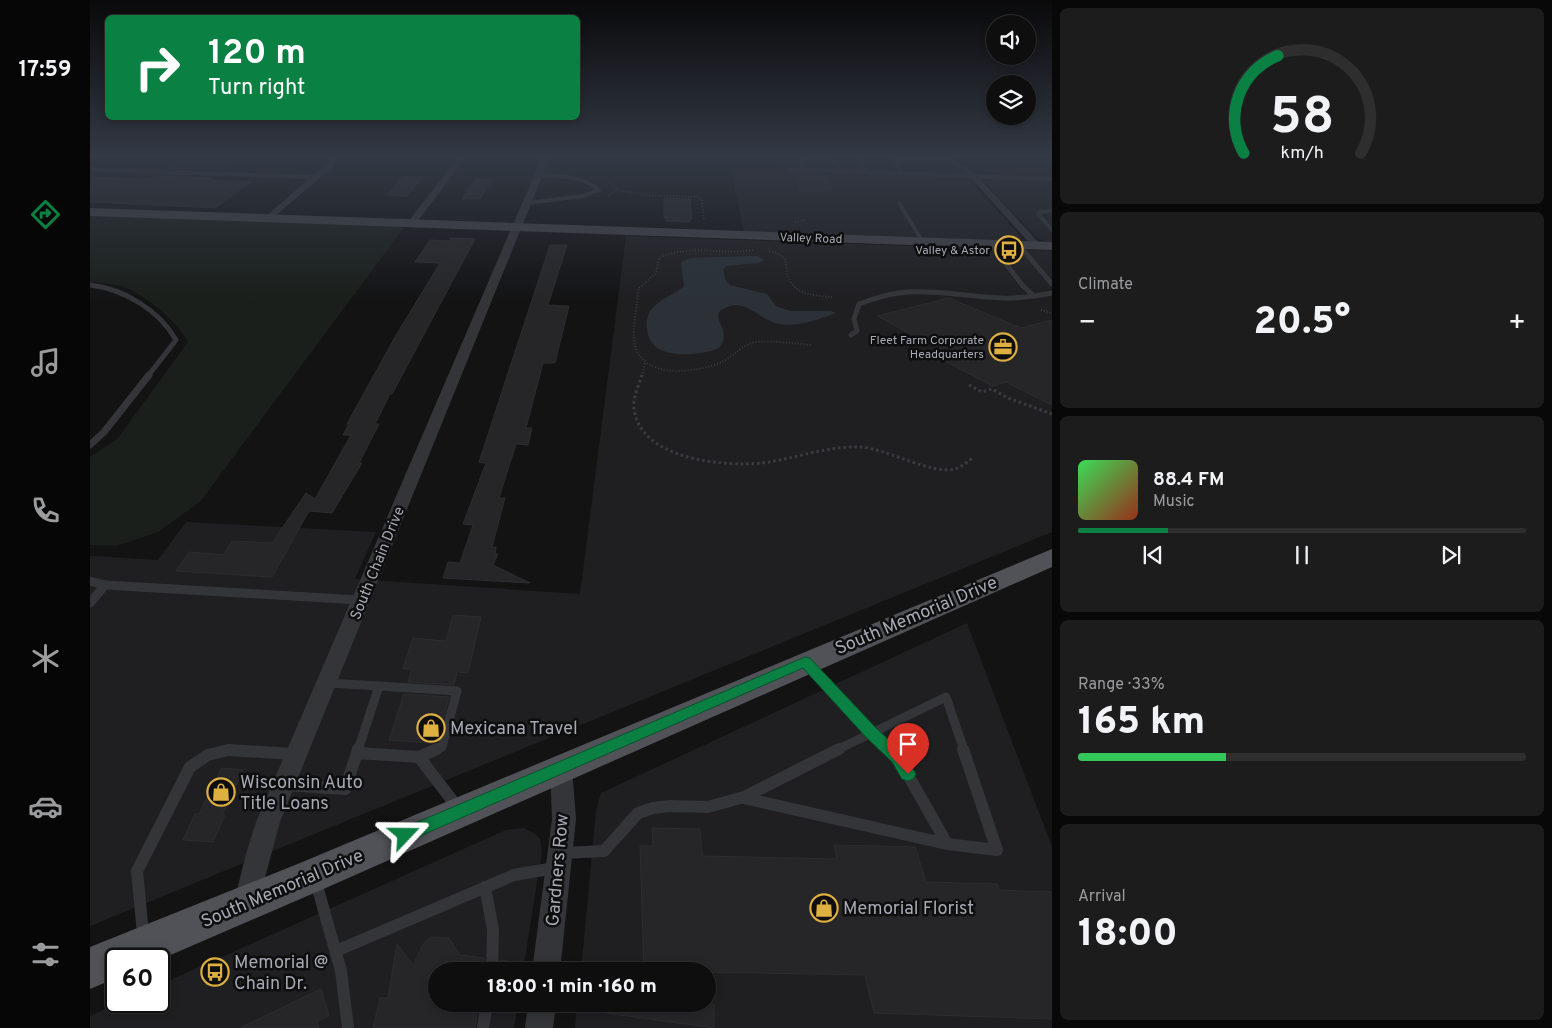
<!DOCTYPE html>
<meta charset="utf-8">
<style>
:root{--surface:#0e0e0f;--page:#1c1c1d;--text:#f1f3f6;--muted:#9b9c9e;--line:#2e2e2f;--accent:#0b8043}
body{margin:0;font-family:Overpass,sans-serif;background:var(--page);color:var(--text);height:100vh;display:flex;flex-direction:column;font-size:19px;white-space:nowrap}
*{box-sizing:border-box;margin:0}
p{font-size:16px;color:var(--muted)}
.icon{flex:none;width:28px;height:28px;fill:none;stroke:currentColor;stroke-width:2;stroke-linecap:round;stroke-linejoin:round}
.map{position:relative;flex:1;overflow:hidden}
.details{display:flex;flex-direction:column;gap:8px;padding:8px;background:#080808;width:500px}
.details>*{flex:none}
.banner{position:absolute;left:15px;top:15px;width:475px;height:105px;border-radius:8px;box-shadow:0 2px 8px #0003,0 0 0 1px var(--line);background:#0b8043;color:#fff;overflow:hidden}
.controls{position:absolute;left:896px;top:15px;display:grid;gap:10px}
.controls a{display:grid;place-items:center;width:50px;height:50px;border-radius:50%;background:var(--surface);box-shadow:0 2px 8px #0003,0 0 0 1px var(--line);font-size:25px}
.speed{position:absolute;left:15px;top:948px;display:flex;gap:10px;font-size:25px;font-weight:700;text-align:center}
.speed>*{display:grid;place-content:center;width:65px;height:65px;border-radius:50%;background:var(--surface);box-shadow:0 2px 8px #0003,0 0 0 1px var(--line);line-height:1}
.speed .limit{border:2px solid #111;border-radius:8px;background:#fff;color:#111}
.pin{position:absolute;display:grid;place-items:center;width:42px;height:42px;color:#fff;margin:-51px -21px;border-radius:50% 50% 50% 0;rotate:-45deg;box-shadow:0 0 5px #0007}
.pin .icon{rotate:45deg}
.me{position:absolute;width:55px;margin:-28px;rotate:67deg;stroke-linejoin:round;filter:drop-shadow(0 0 4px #0008)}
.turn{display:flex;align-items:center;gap:18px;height:105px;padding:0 20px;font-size:22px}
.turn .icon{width:65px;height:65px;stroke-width:2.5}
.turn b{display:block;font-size:35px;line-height:42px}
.big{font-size:38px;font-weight:800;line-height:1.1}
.details .card{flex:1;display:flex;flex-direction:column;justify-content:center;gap:8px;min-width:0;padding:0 18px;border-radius:8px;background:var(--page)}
.details .dial{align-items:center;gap:0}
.dial svg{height:130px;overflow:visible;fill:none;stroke:var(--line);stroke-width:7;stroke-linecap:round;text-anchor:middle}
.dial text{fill:var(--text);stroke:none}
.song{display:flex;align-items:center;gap:15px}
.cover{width:60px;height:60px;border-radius:8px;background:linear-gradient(135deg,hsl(130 70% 55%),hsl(10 70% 35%))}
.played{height:5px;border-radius:2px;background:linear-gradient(90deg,var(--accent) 20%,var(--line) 20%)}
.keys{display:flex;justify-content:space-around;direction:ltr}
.heat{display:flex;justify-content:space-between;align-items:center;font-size:28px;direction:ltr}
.charge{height:8px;border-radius:4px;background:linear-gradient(90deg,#34c759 33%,var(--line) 0)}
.trip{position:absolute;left:338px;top:962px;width:288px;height:50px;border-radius:25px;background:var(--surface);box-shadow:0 2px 8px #0003,0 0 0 1px var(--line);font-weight:800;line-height:50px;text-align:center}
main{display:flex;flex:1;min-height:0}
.tabs{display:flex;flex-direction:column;width:90px;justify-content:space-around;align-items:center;background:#060606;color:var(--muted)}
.tabs .icon{width:35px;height:35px}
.tabs .on{color:var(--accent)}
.tabs b{font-size:22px;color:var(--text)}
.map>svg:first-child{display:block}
</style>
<main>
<nav class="tabs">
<b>17:59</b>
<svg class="icon on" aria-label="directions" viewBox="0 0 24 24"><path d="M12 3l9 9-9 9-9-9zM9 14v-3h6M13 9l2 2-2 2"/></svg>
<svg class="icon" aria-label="music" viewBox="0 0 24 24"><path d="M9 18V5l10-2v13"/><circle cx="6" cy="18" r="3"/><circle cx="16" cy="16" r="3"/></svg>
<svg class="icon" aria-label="phone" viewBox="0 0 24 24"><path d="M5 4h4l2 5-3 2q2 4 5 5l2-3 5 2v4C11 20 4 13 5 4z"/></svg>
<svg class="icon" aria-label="climate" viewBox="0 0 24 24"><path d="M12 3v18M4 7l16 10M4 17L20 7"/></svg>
<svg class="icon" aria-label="car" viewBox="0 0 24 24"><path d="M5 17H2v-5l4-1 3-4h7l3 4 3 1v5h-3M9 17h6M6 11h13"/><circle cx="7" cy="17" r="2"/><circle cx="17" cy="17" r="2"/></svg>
<svg class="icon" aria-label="filters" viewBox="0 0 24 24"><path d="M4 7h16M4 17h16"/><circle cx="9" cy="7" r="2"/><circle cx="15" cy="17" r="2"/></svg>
</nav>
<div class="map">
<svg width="962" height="1028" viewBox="0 0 962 1028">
<rect width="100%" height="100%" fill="#131314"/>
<path fill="#1f1f21" d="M686 157H962V177L873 173 931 237 932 239 930 241 654 232 641 170 690 171Z
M902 179 962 181V243L948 239 893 180Z
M536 236 962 251V532L0 926V556L68 560 96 522 286 532 265 579 490 594Z
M877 623 962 847V1028H485L487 1004H616V971H491L506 810 511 793Z
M434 828 444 833 450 839 452 851 433 971H346V1004H428L424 1028H0V1016L32 1001H69V985L416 830Z"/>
<path fill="#1a1f1b" d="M0 214 315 226 110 502 68 532 26 546 0 545V457L27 439 98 342C88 322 55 295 35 287 24 283 11 283 0 282Z"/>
<path fill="#2b3137" d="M658 256H667L675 260 668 263 636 266 633 270 636 281 640 285 677 294 686 306 701 311H741L746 313C727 320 709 327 689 324 668 320 653 293 629 312 625 325 642 331 629 348 611 356 563 361 558 334 556 325 556 319 560 311 567 300 584 295 594 286L591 262 600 258Z"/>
<path fill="#262628" stroke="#2d2d30" d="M92 161 146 162 134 170 78 168Z
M704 173 735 174 743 190H710Z
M66 176 122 178 118 180 160 182 125 208 0 202V177L52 179 61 178Z
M313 177H333L317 196 297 195Z
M385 179 402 180 390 199H372Z
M574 198 600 199 602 219H600V222L576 221V218H574Z
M361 238 385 239 302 394H300L285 424H289L269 463H272L242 513 219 511 182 577 86 571 99 552 134 555 142 541 182 543 216 493 225 499 261 435H253L259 424H257L305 337 350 263 325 262 340 240 360 241Z
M460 245H477L458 305 479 306 465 363H453L436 428H442L438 445 426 444 409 498H415L402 547H406L405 554H408L403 565 440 583 353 578 358 562 370 563 383 525 373 524 396 463 389 462Z
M859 298 931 328 962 320V405L916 382 902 386 842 354 853 351 787 316Z
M363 615 391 617 378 673 367 672 364 685 318 682 322 669H313L323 638 356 641Z
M314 694 359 697 347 741 341 743 299 740Z
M132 768 153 770 132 815H135L123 842 93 840 105 814H109Z
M562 828 610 829 612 856 747 859 744 845 825 847 836 882 907 884 909 890 962 892V1019L784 1013 775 975 554 971 550 846H563Z
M341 937 359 938 370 955 394 958V971H346V1004H388L385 1028H283L290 998H298L307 944 323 965 334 943Z
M410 960 421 962V971H410Z
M231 989 239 1016 227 1021 229 1028H150Z
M516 1004H624V1028L516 1013Z"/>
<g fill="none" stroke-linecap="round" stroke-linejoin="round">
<path stroke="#3b3c40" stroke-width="2" stroke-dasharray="1 2" stroke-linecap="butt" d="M519 183 524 185 527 190
M519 195 527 190 555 195 608 197 612 200 614 221
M705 222 715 220
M663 250C631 255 599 244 569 258L566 273 548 289C548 306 540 333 546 349 558 380 609 372 632 362 643 357 650 347 661 343 672 339 708 344 722 345
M679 251 687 253 695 259C697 265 696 273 699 279 706 295 727 296 742 297
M951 310 962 313
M552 376 555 362"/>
<path stroke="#3b3c40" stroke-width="3" stroke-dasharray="2.5 3" stroke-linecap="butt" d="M552 375C549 385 543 396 544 408 549 459 632 467 672 463 704 459 736 446 769 447 797 448 840 475 865 469 872 467 878 461 884 457
M879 385 892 392 902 389 918 398 962 414"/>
<path stroke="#343539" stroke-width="4" d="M768 157 777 172
M858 159 876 169 883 176
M0 168 10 169
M701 169 777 172
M713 170 711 161 746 162 750 171
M812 173 803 160 861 161
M437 203 493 196 509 190C494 176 468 176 449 175
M809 203 833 242
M962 211 950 212 948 214 962 230
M900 244 907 252
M929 245 935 252"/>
<path stroke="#343539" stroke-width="5" d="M906 251 933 286 944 296
M934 251 962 284
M0 285C34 289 69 310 86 340L58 376
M761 335 767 331 764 319 769 304C785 298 800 293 817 292 849 290 881 297 913 298 929 299 945 296 962 293"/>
<path stroke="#343539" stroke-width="7" d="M0 445 14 432 59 375"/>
<path stroke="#343539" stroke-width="9" d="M0 581 15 585 270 600
M0 603 15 585
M718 665 782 733
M238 683 289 686 268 750
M289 686 367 691 352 747 344 750
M782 733 801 750
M782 733 856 697 874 750
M136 750H145
M746 750 782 733"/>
<path stroke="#343539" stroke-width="12" d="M268 749 267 753 329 757 368 808
M800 749 808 757 857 844 907 850 873 749
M329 757 347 749
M196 785 255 789 267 753
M654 798 857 844
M473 853 514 851 548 813 563 808 580 806 618 807 654 797 749 749
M226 882 251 971 258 1028
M395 887 403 929 402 971
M53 934 47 871 100 767 118 755 138 750 204 754
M246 951 424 875 465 868
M393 1028 397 1004"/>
<path fill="#343539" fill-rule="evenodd" d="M237 157H245V165L178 222 175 221V217L219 179 8 172 4 170 8 168 224 175 238 162Z
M368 157H376L324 226H318V222Z
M452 157H460L190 822 166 911 157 914 148 911 144 902 156 854 166 822Z
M774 170 962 177V181L890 179 952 246 950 248H944L881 178 777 174H774Z
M471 759 479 762 482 768 486 819 470 971H442L462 819 460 768 463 762Z
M438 1004H466L463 1028H435Z"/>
<path fill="#434449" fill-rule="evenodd" d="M0 208 962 242V250L0 216Z"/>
<path fill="#515258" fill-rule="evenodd" d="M962 549V567L238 887 69 960 26 959V978L0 989V947L210 863Z"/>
</g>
<linearGradient id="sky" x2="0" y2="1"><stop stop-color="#0a0a0b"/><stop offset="0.52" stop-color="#333945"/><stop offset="1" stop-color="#333945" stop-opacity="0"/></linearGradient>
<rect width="962" height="301" fill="url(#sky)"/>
<path fill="#0b8043" stroke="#07532c" d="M715 657 720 658 786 728 813 753 826 774 823 779 818 781 812 779 802 762 775 736 713 668 321 840 315 843 309 840 307 835 309 830Z"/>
<defs>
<g id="bus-ring" transform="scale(1.4375)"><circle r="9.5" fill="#0e0e0f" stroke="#deb041" stroke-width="1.5"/><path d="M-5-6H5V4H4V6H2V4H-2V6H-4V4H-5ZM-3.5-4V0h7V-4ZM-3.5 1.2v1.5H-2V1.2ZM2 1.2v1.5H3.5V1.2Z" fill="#deb041"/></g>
<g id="office-ring" transform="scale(1.4375)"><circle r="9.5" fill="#0e0e0f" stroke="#deb041" stroke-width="1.5"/><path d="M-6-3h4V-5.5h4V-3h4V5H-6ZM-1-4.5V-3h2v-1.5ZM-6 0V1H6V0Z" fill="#deb041"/></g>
<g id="shop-ring" transform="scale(1.4375)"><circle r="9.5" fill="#0e0e0f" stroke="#deb041" stroke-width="1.5"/><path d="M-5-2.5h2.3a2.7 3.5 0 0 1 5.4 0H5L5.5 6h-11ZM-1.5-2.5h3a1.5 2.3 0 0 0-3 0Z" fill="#deb041"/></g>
</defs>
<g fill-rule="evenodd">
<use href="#bus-ring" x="919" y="250"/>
<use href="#office-ring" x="913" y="347"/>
<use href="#shop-ring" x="341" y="728"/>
<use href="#shop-ring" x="131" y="792"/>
<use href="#shop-ring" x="734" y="908"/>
<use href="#bus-ring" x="125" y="972"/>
</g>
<g text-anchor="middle" stroke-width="5" stroke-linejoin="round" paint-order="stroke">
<g font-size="12" fill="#a6a9b3" stroke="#0e0e0f">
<text transform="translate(721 238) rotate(2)" y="4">Valley Road</text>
</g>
<g font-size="12" fill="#a6a9b3" stroke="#0e0e0f" text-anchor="end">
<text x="900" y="254">Valley &amp; Astor</text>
<text x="894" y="344">Fleet Farm Corporate<tspan x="894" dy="14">Headquarters</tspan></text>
</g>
<g font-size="15" fill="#a6a9b3" stroke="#0e0e0f">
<text transform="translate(287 563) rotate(-68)" y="5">South Chain Drive</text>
</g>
<g font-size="18" fill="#a6a9b3" stroke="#0e0e0f">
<text transform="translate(826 615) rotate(-23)" y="6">South Memorial Drive</text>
<text transform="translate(467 870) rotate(-85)" y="6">Gardners Row</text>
<text transform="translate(192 888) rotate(-23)" y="6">South Memorial Drive</text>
</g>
<g font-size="18" fill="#a6a9b3" stroke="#0e0e0f" text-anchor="start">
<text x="360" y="734">Mexicana Travel</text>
<text x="150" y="788">Wisconsin Auto<tspan x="150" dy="21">Title Loans</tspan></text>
<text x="753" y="914">Memorial Florist</text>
<text x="144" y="968">Memorial @<tspan x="144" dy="21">Chain Dr.</tspan></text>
</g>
</g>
</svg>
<div class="controls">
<a><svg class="icon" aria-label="sound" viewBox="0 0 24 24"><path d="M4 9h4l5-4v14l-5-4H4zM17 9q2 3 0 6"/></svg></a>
<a><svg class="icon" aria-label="layers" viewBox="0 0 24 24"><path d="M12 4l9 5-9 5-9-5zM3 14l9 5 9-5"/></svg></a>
</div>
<div class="speed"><div class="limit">60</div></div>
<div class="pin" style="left:818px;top:774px;background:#d93025"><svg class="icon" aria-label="arrive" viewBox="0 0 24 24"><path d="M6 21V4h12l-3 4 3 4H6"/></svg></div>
<svg class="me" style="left:315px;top:835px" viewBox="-20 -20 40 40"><path d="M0-17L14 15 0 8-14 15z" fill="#0b8043" stroke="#fff" stroke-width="4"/></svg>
<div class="trip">18:00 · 1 min · 160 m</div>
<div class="banner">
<div class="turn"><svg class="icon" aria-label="right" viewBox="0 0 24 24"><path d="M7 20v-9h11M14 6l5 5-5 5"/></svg><div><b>120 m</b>Turn right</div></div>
</div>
</div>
<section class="details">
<div class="card dial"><svg viewBox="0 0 100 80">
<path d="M14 69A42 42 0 1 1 86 69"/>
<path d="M14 69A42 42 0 0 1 35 9" stroke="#0b8043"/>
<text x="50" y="56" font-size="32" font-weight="700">58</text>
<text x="50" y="72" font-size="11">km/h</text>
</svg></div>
<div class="card"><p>Climate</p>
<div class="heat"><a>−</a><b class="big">20.5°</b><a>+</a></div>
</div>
<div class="card">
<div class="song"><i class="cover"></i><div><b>88.4 FM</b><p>Music</p></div></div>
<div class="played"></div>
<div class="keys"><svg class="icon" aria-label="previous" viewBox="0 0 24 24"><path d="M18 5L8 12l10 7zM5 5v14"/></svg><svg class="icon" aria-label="pause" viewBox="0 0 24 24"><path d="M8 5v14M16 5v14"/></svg><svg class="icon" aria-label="next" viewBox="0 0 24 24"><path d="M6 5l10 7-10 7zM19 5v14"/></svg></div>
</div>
<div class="card"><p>Range · 33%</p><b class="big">165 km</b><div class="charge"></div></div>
<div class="card"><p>Arrival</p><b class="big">18:00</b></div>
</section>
</main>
